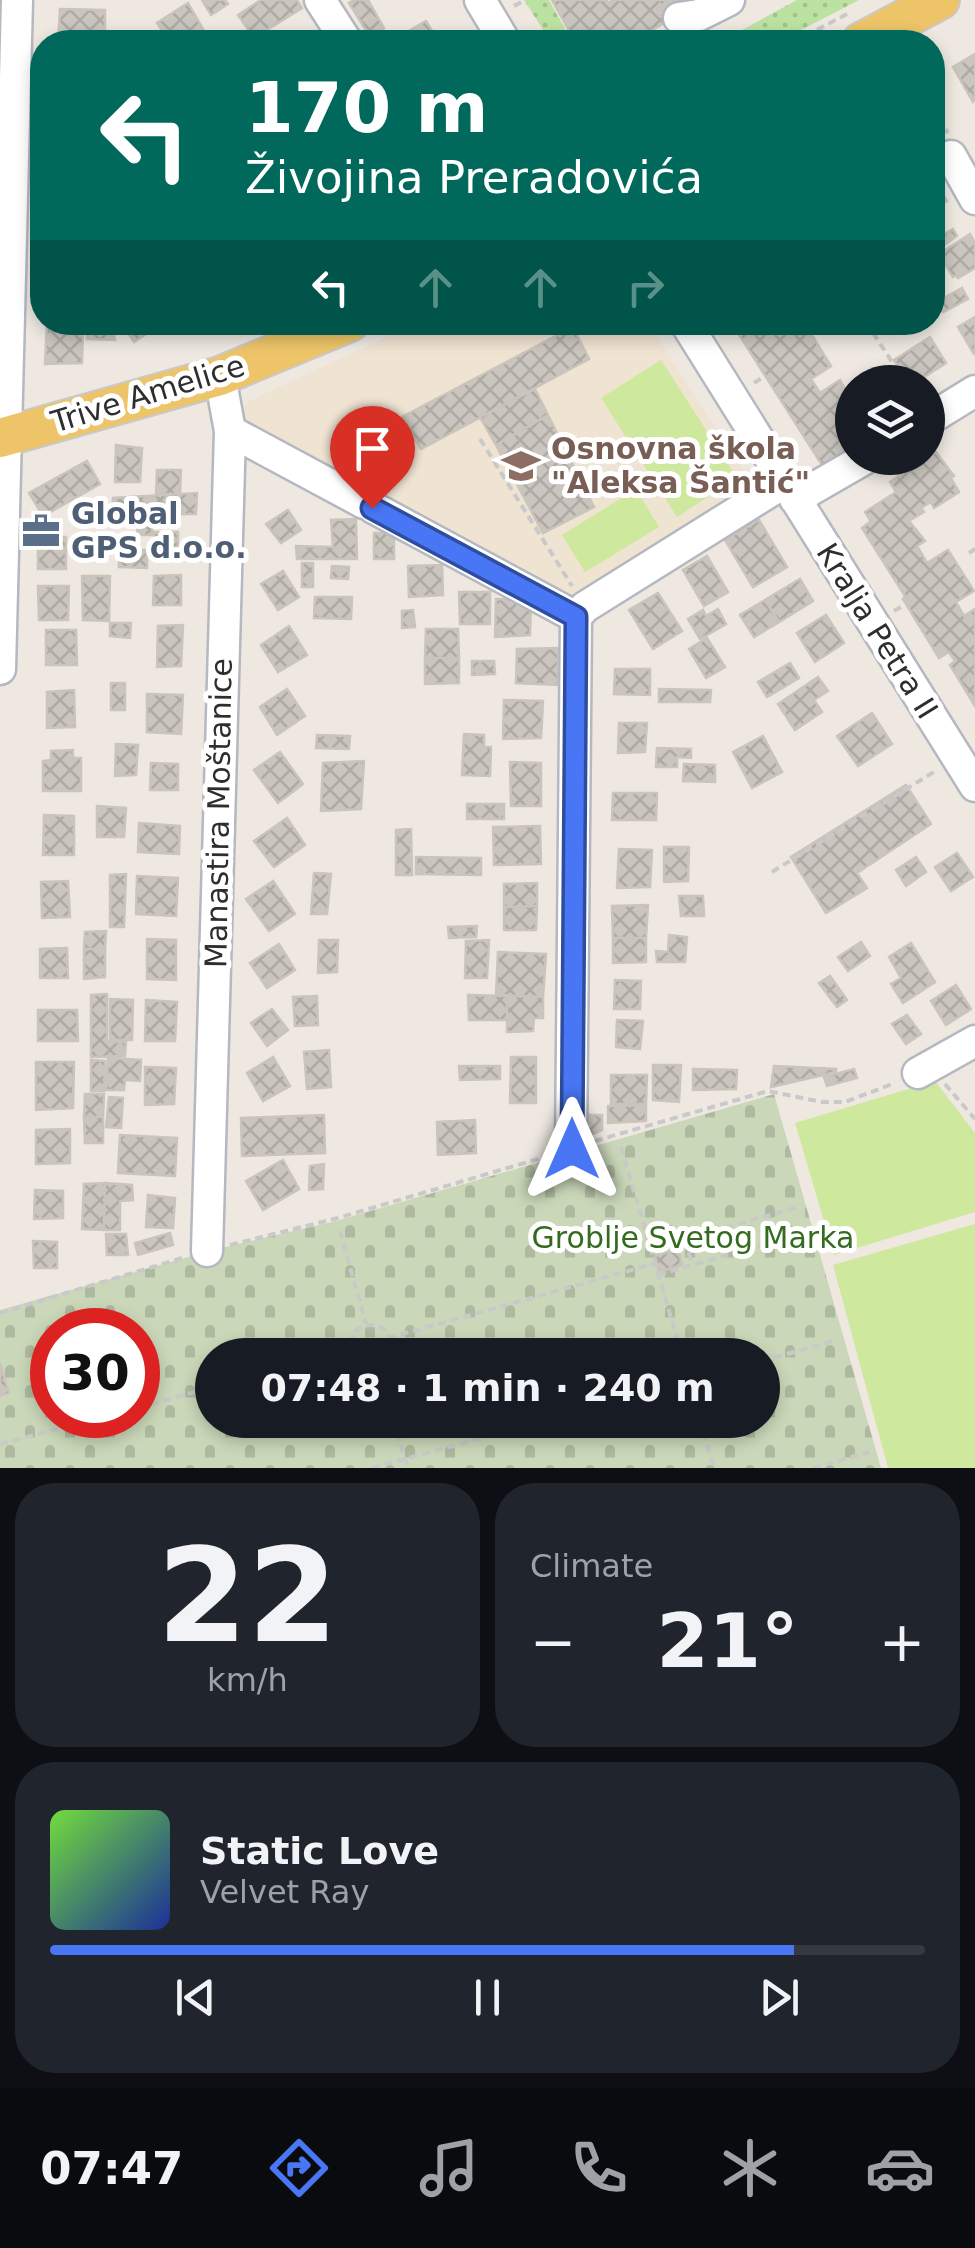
<!DOCTYPE html>
<meta charset="utf-8">
<style>
:root{--surface:#171b24;--page:#20242c;--text:#f1f3f6;--muted:#9ea1a6;--line:#363941;--accent:#4976f4}
body{margin:0;font-family:"DejaVu Sans",sans-serif;background:var(--page);color:var(--text);height:100vh;display:flex;flex-direction:column;font-size:38px;white-space:nowrap}
*{box-sizing:border-box;margin:0}
p{font-size:32px;color:var(--muted)}
.icon{flex:none;width:55px;height:55px;fill:none;stroke:currentColor;stroke-width:2;stroke-linecap:round;stroke-linejoin:round}
.map{position:relative;height:1468px;overflow:hidden}
.details{display:flex;flex-direction:column;gap:15px;padding:15px;background:#0d0f14;flex:1}
.details>*{flex:none}
.top-card{position:absolute;left:30px;top:30px;width:915px;height:305px;border-radius:40px;box-shadow:0 5px 15px #0003;background:#00695c;color:#fff;overflow:hidden}
.fabs{position:absolute;left:835px;top:365px;display:grid;gap:20px}
.fabs a{display:grid;place-items:center;width:110px;height:110px;border-radius:50%;background:var(--surface);box-shadow:0 5px 15px #0003;font-size:50px}
.speed{position:absolute;left:30px;top:1308px;display:flex;gap:20px;font-size:50px;font-weight:700;text-align:center}
.speed>*{display:grid;place-content:center;width:130px;height:130px;border-radius:50%;background:var(--surface);box-shadow:0 5px 15px #0003;line-height:1}
.speed .limit{border:15px solid #d22;background:#fff;color:#111}
.pin{position:absolute;display:grid;place-items:center;width:85px;height:85px;color:#fff;margin:-102px -42px;border-radius:50% 50% 50% 0;rotate:-45deg;box-shadow:0 0 10px #0007}
.pin .icon{rotate:45deg}
.me{position:absolute;width:110px;margin:-55px;rotate:0deg;stroke-linejoin:round;filter:drop-shadow(0 0 8px #0008)}
.turn{display:flex;align-items:center;gap:35px;height:210px;padding:0 50px;font-size:45px}
.turn .icon{width:130px;height:130px;stroke-width:2.5}
.turn b{display:block;font-size:70px;line-height:85px}
.lanes{display:flex;align-items:center;height:95px;padding:0 50px;background:#0003;justify-content:center;gap:50px;direction:ltr}
.lanes .off{opacity:.35}
.big{font-size:75px;font-weight:700;line-height:1.1}
.details .card{flex:1;display:flex;flex-direction:column;justify-content:center;gap:15px;min-width:0;padding:0 35px;border-radius:40px;background:var(--page)}
.details .dial{align-items:center;gap:0}
.dial b{font-size:130px;line-height:1}
.song{display:flex;align-items:center;gap:30px}
.cover{width:120px;height:120px;border-radius:15px;background:linear-gradient(135deg,hsl(100 70% 55%),hsl(230 70% 35%))}
.played{height:10px;border-radius:5px;background:linear-gradient(90deg,var(--accent) 85%,var(--line) 85%)}
.keys{display:flex;justify-content:space-around;direction:ltr}
.heat{display:flex;justify-content:space-between;align-items:center;font-size:55px;direction:ltr}
.details .tiles{flex:1;display:grid;gap:15px;grid-template-columns:1fr 1fr}
.card:last-child{grid-column:span 2}
.trip{position:absolute;left:195px;top:1338px;width:585px;height:100px;border-radius:50px;background:var(--surface);box-shadow:0 5px 15px #0003;font-weight:700;line-height:100px;text-align:center}
.tab-bar{display:flex;height:160px;justify-content:space-around;align-items:center;background:#090b0e;color:var(--muted)}
.tab-bar .icon{width:70px;height:70px}
.tab-bar .active{color:var(--accent)}
.tab-bar b{font-size:45px;color:var(--text)}
.map>svg:first-child{display:block}
</style>
<div class="map">
<svg width="975" height="1468" viewBox="0 0 975 1468">
<defs>
<pattern id="grass-dots" width="8" height="8" patternUnits="userSpaceOnUse" patternTransform="scale(2.5)"><rect width="8" height="8" fill="#bce2a1"/><path d="M2 2h.1M6 6h.1" fill="none" stroke="#a2c28b" stroke-width="1.8" stroke-linecap="round"/></pattern>
<pattern id="cemetery-stones" width="16" height="16" patternUnits="userSpaceOnUse" patternTransform="scale(2.5)"><rect width="16" height="16" fill="#cad8b9"/><path d="M2 7V4a2 2 0 0 1 4 0v3zM10 15v-3a2 2 0 0 1 4 0v3z" fill="#aeba9f"/></pattern>
<pattern id="building-cross-hatch" width="8" height="8" patternUnits="userSpaceOnUse" patternTransform="scale(2.5)"><rect width="8" height="8" fill="#cac6bf"/><path d="M0 0l8 8M0 8l8-8" fill="none" stroke="#aeaaa4"/></pattern>
</defs>
<rect width="100%" height="100%" fill="#eee8e1"/>
<path fill="#efe3d2" d="M417 323H648L751 482V488L577 601 253 439 235 415 249 401Z"/>
<path fill="url(#grass-dots)" d="M524 0H549L570 38 582 33 587 42H551Z
M797 0H859L778 42H720Z"/>
<path fill="url(#cemetery-stones)" fill-rule="evenodd" d="M774 1094 881 1468H0V1310L213 1250 336 1221ZM52 1330H138V1415H52ZM212 1355H762V1420H212Z"/>
<path fill="#cee99d" d="M661 360 737 478 677 517 601 398Z
M636 489 659 527 585 572 562 535Z
M935 1081 975 1133V1212L834 1255 795 1123Z
M975 1224V1468H888L833 1265Z"/>
<path fill="url(#building-cross-hatch)" stroke="#cac4bb" stroke-width="2.5" d="M202 0H225L228 4 211 15Z
M261 0H297L302 8 254 38 238 15Z
M354 0H368L384 28 370 37 349 3Z
M552 0H607L608 3 614 0H706L630 42 626 36 614 42H605L603 39 591 42 583 28 571 34Z
M188 3 207 36 195 42H169L157 23Z
M60 9 105 10V42H58Z
M426 21 439 42H390Z
M975 54V100L973 102 953 67Z
M932 176 947 201 932 209Z
M953 229 957 236 932 254V241Z
M970 234 975 243V268L958 278 956 275 953 277 939 254Z
M962 288 968 299 943 312 937 302Z
M975 317V354H974L958 327Z
M47 322H73V328L83 329 82 363 45 364Z
M86 322H111L115 340 87 339Z
M121 322H164L134 342Z
M731 322H781L787 332 804 322 831 366 811 379 820 393 840 380 852 401V447L822 465Z
M573 327 589 359 421 449 402 417Z
M930 337 946 363 916 382H909L894 360Z
M535 389 548 415 496 445 480 417Z
M548 415 594 507 543 533 496 445Z
M377 431 396 462 361 480 344 449Z
M116 445 142 448 140 482H115Z
M936 452 954 476 951 478 959 492 934 508 931 502 921 508 924 512 909 521 925 541 917 546 927 563 948 550 974 591 956 602 964 616 975 609V706L950 665 955 661 949 652 939 658 903 599 905 596 862 528 871 521 865 512 896 492 890 482 899 476 896 472Z
M87 461 100 484 43 516 29 493Z
M157 470H181L180 494H156Z
M197 493 196 514 112 515 113 498Z
M288 510 301 530 281 543 266 524Z
M139 514H153L152 535H137Z
M356 519 357 559H297L296 546 333 547 331 520Z
M759 520 787 567 753 587 725 540Z
M154 532H178V558H154Z
M374 533H394V559H374Z
M38 537H66V569H38Z
M119 549 147 550V568L119 567Z
M707 556 728 592 704 606 683 570Z
M302 563H313V587H302Z
M442 565 443 595 409 597 408 566Z
M332 566 349 567 348 579 331 578Z
M283 571 299 597 278 610 261 584Z
M181 575V605H153L154 576Z
M82 576H110L109 621 83 620Z
M800 579 813 601 779 622 765 600Z
M38 586H69L68 620H39Z
M459 592H490V624H460Z
M658 593 682 631 653 649 629 610Z
M315 597H352L351 619 314 618Z
M496 599 531 600 530 635 495 637Z
M765 600 779 622 754 637 740 615Z
M718 609 726 624 700 639 688 619 703 610 706 616Z
M413 610 415 627 402 628V611Z
M826 615 844 643 815 662 797 633Z
M110 623H131L130 638 110 636Z
M183 625 181 666 157 667 158 626Z
M289 626 307 655 278 672 261 645Z
M426 629H458L459 658H425Z
M46 630H76L77 665H46Z
M707 638 725 667 706 678 689 649Z
M558 648V685L516 683 517 649Z
M425 658H459V683L425 684Z
M472 661H494L495 674 472 675Z
M790 663 799 678 767 697 758 682Z
M615 669H650V695L614 694Z
M818 677 828 691 814 700 822 712 795 730 778 704Z
M111 683H125V710H111Z
M287 689 305 716 277 735 260 707Z
M659 689 711 690 710 702H659Z
M74 690 75 727 47 728V692Z
M147 694 183 695 181 734 147 732Z
M504 700 543 701 541 738 503 739Z
M872 713 892 744 858 766 837 736Z
M619 723H647L645 752 618 753Z
M464 734 484 735V747H491L490 776 462 775Z
M317 735 350 736 349 749 316 748Z
M763 736 782 772 752 788 733 752Z
M116 744 138 745 136 775 115 776Z
M657 748 691 749V758L677 757V767H656Z
M73 750V758H81V791H43V761L51 760V751Z
M280 752 303 784 278 803 254 770Z
M364 761 361 809 321 811 323 763Z
M510 762 541 763V806H511Z
M151 763 178 764V790H150Z
M684 764 715 765V782L683 781Z
M906 785 931 824 857 873 867 888 826 913 791 857Z
M613 793H657L656 820H612Z
M467 804H504V819H467Z
M97 806 126 808 124 837H97Z
M44 815 74 816V855H43Z
M287 818 305 845 274 867 254 841Z
M139 823 180 826 179 854 138 852Z
M540 826 541 864 494 865 493 827Z
M411 829 412 875H396V830Z
M664 847H689L688 881 664 882Z
M619 849 652 850 650 887 617 888Z
M957 853 973 877 951 891 935 867Z
M416 857 481 858V875L416 874Z
M916 857 926 872 906 886 896 870Z
M314 873 331 874 327 914H311Z
M126 874 124 927H110V875Z
M137 876 178 878 176 916 136 914Z
M68 881 70 917 42 918 41 882Z
M273 881 295 914 269 931 246 899Z
M537 883V906L504 907V884Z
M679 896H703L704 916H681Z
M648 905 646 938H613L612 906Z
M537 906 536 930H504V907Z
M477 926 476 937 449 938 448 927Z
M106 931 105 949H84L85 932Z
M669 935 687 937 685 962H657L656 951 668 952Z
M613 938H646V962L613 963Z
M147 939 176 940V980L147 979Z
M319 940H338L337 972 318 973Z
M489 940 487 978H465L466 941Z
M861 942 870 956 848 971 838 957Z
M911 943 935 982 903 1003 891 984 901 978 889 957Z
M279 944 295 970 267 988 250 963Z
M67 948 68 978H40V949Z
M84 949H105V977L84 979Z
M498 952 546 954 543 997 496 995Z
M830 976 847 1000 837 1007 819 983Z
M615 980 641 981 640 1009H614Z
M956 985 971 1009 946 1025 931 1001Z
M107 994V1042H126L125 1056 91 1057V995Z
M468 995 507 996V1020H469Z
M317 996 318 1025 295 1026 293 997Z
M507 996 543 997V1018H534L533 1031 507 1032Z
M110 999 133 1000 132 1040H110Z
M146 1000 177 1002 175 1041H145Z
M272 1009 288 1030 267 1046 251 1023Z
M38 1010H77L78 1041H38Z
M907 1015 921 1034 906 1044 892 1024Z
M617 1020 643 1021 640 1049 616 1047Z
M329 1050 331 1087 307 1089 304 1052Z
M273 1057 290 1086 263 1101 247 1073Z
M511 1057H536V1103H510Z
M108 1058 141 1060 140 1081 125 1080 124 1090H106Z
M91 1060 105 1061 104 1091H91Z
M36 1062H74L73 1108 36 1110Z
M653 1065H681L679 1102 653 1100Z
M459 1066H500V1079L460 1080Z
M774 1066 836 1069V1072L771 1087Z
M145 1067 176 1068 174 1104 145 1105Z
M693 1069 737 1070 736 1089 693 1090Z
M854 1069 857 1078 827 1086 824 1077Z
M611 1075H647L646 1104H611Z
M85 1094H104L103 1117H84Z
M109 1097 123 1098 121 1128 106 1127Z
M646 1105V1121L608 1123V1106Z
M324 1115 325 1153 242 1156 241 1118Z
M582 1115H602V1130L582 1139Z
M84 1117H103V1143H85Z
M475 1120 476 1153 438 1155 437 1122Z
M70 1129V1163L36 1164V1130Z
M120 1135 177 1138 175 1176 118 1173Z
M283 1160 299 1189 263 1210 246 1181Z
M324 1164 323 1189 309 1190 310 1166Z
M105 1183 104 1230 82 1229 84 1184Z
M105 1183 132 1185 133 1200 120 1201V1230H104Z
M35 1190 63 1191V1218L34 1219Z
M148 1195 175 1198 173 1228 146 1227Z
M170 1233 173 1245 138 1255 135 1243Z
M106 1234H126L128 1255H107Z
M33 1241 57 1242V1268H34Z
M678 1249 682 1265 659 1272 655 1256Z
M0 1363 9 1393 0 1396Z"/>
<g fill="none" stroke-linecap="round" stroke-linejoin="round">
<path stroke="#c8c3bd" stroke-width="30" stroke-dasharray="30 15" stroke-linecap="butt" d="M668 0 679 18"/>
<g stroke="#b5b8c0" stroke-width="35">
<path id="minor" d="M320 0 347 42
M480 0 505 42
M679 18 699 15 729 0
M951 156 975 199
M685 322 975 786
M928 420 975 391
M230 431 364 503
M795 499 866 458
M372 507 576 617
M0 669 17 0
M918 1073 975 1041
M571 1149 576 617 585 607 785 482
M207 1251 230 431 220 376"/>
</g>
<g stroke="#c9c9c9" stroke-width="42">
<path id="major" d="M861 42 940 0
M0 438 220 376 350 322"/>
</g>
<path stroke="#c9c9c9" stroke-width="4" stroke-dasharray="8 5" stroke-linecap="butt" d="M514 6 525 0
M647 42 660 33
M794 42 847 14
M932 107 948 133
M866 322 905 382
M754 383 765 376
M480 439 572 586
M969 553 975 549
M894 611 906 604
M772 872 937 770
M945 1084 975 1119
M595 1141 768 1091 822 1102H845L895 1083
M621 1147 682 1355
M340 1231 366 1324
M685 1240 692 1264
M230 1245 338 1218 548 1156
M650 1249 798 1207
M658 1275 806 1232
M0 1313 182 1258
M388 1338 653 1264
M327 1355 354 1347
M360 1355C327 1315 415 1315 381 1355
M762 1361 833 1341
M138 1408 212 1387
M393 1420 408 1468
M700 1420 714 1468
M0 1444 111 1415
M372 1468 548 1420
M813 1468 869 1452"/>
<use href="#minor" stroke="#fff" stroke-width="30"/>
<use href="#major" stroke="#edc468" stroke-width="38"/>
</g>
<g fill="none" stroke-linecap="round" stroke-linejoin="round">
<g stroke="#2f4d9f" stroke-width="25">
<path id="route" d="M372 508 576 617 572 1149"/>
</g>
<use href="#route" stroke="#4976f4" stroke-width="18"/>
</g>
<defs>
<g id="school-bare" transform="scale(3)"><path d="M0-5L7-2L0 1L-7-2ZM-4 1L0 2.5L4 1V4Q0 6-4 4Z" fill="#8d6e63" stroke="#fff" stroke-width="2.5" paint-order="stroke"/></g>
<g id="office-bare" transform="scale(3)"><path d="M-6-3h4V-5.5h4V-3h4V5H-6ZM-1-4.5V-3h2v-1.5ZM-6 0V1H6V0Z" fill="#5c6f8a" stroke="#fff" stroke-width="2.5" paint-order="stroke"/></g>
</defs>
<g fill-rule="evenodd">
<use href="#school-bare" x="521" y="466"/>
<use href="#office-bare" x="41" y="531"/>
</g>
<g text-anchor="middle" stroke-width="10" stroke-linejoin="round" paint-order="stroke">
<g font-size="30" fill="#2e2e2e" stroke="#fff">
<text transform="translate(148 394) rotate(-17)" y="10">Trive Amelice</text>
<text transform="translate(877 631) rotate(58)" y="10">Kralja Petra II</text>
<text transform="translate(219 813) rotate(-89)" y="10">Manastira Moštanice</text>
</g>
<g font-size="30" font-weight="bold" fill="#785e54" stroke="#fff" text-anchor="start">
<text x="551" y="459">Osnovna škola<tspan x="551" dy="34">"Aleksa Šantić"</tspan></text>
</g>
<g font-size="30" font-weight="bold" fill="#4e5e75" stroke="#fff" text-anchor="start">
<text x="71" y="524">Global<tspan x="71" dy="34">GPS d.o.o.</tspan></text>
</g>
<g font-size="30" fill="#346b1e" stroke="#fff">
<text x="693" y="1248">Groblje Svetog Marka</text>
</g>
</g>
</svg>
<div class="fabs">
<a><svg class="icon" aria-label="layers" viewBox="0 0 24 24"><path d="M12 4l9 5-9 5-9-5zM3 14l9 5 9-5"/></svg></a>
</div>
<div class="speed"><div class="limit">30</div></div>
<div class="pin" style="left:372px;top:508px;background:#d93025"><svg class="icon" aria-label="arrive" viewBox="0 0 24 24"><path d="M6 21V4h12l-3 4 3 4H6"/></svg></div>
<svg class="me" style="left:572px;top:1149px" viewBox="-20 -20 40 40"><path d="M0-17L14 15 0 8-14 15z" fill="#4976f4" stroke="#fff" stroke-width="4"/></svg>
<div class="trip">07:48 · 1 min · 240 m</div>
<div class="top-card">
<div class="turn"><svg class="icon" aria-label="left" viewBox="0 0 24 24"><path d="M17 20v-9H6M10 6l-5 5 5 5"/></svg><div><b>170 m</b>Živojina Preradovića</div></div>
<div class="lanes"><svg class="icon" aria-label="left" viewBox="0 0 24 24"><path d="M17 20v-9H6M10 6l-5 5 5 5"/></svg><svg class="icon off" aria-label="ahead" viewBox="0 0 24 24"><path d="M12 20V5M6 11l6-6 6 6"/></svg><svg class="icon off" aria-label="ahead" viewBox="0 0 24 24"><path d="M12 20V5M6 11l6-6 6 6"/></svg><svg class="icon off" aria-label="right" viewBox="0 0 24 24"><path d="M7 20v-9h11M14 6l5 5-5 5"/></svg></div>
</div>
</div>
<section class="details">
<div class="tiles">
<div class="card dial"><b>22</b><p>km/h</p></div>
<div class="card"><p>Climate</p>
<div class="heat"><a>−</a><b class="big">21°</b><a>+</a></div>
</div>
<div class="card">
<div class="song"><i class="cover"></i><div><b>Static Love</b><p>Velvet Ray</p></div></div>
<div class="played"></div>
<div class="keys"><svg class="icon" aria-label="previous" viewBox="0 0 24 24"><path d="M18 5L8 12l10 7zM5 5v14"/></svg><svg class="icon" aria-label="pause" viewBox="0 0 24 24"><path d="M8 5v14M16 5v14"/></svg><svg class="icon" aria-label="next" viewBox="0 0 24 24"><path d="M6 5l10 7-10 7zM19 5v14"/></svg></div>
</div>
</div>
</section>
<nav class="tab-bar">
<b>07:47</b>
<svg class="icon active" aria-label="directions" viewBox="0 0 24 24"><path d="M12 3l9 9-9 9-9-9zM9 14v-3h6M13 9l2 2-2 2"/></svg>
<svg class="icon" aria-label="music" viewBox="0 0 24 24"><path d="M9 18V5l10-2v13"/><circle cx="6" cy="18" r="3"/><circle cx="16" cy="16" r="3"/></svg>
<svg class="icon" aria-label="phone" viewBox="0 0 24 24"><path d="M5 4h4l2 5-3 2q2 4 5 5l2-3 5 2v4C11 20 4 13 5 4z"/></svg>
<svg class="icon" aria-label="climate" viewBox="0 0 24 24"><path d="M12 3v18M4 7l16 10M4 17L20 7"/></svg>
<svg class="icon" aria-label="car" viewBox="0 0 24 24"><path d="M5 17H2v-5l4-1 3-4h7l3 4 3 1v5h-3M9 17h6M6 11h13"/><circle cx="7" cy="17" r="2"/><circle cx="17" cy="17" r="2"/></svg>
</nav>
